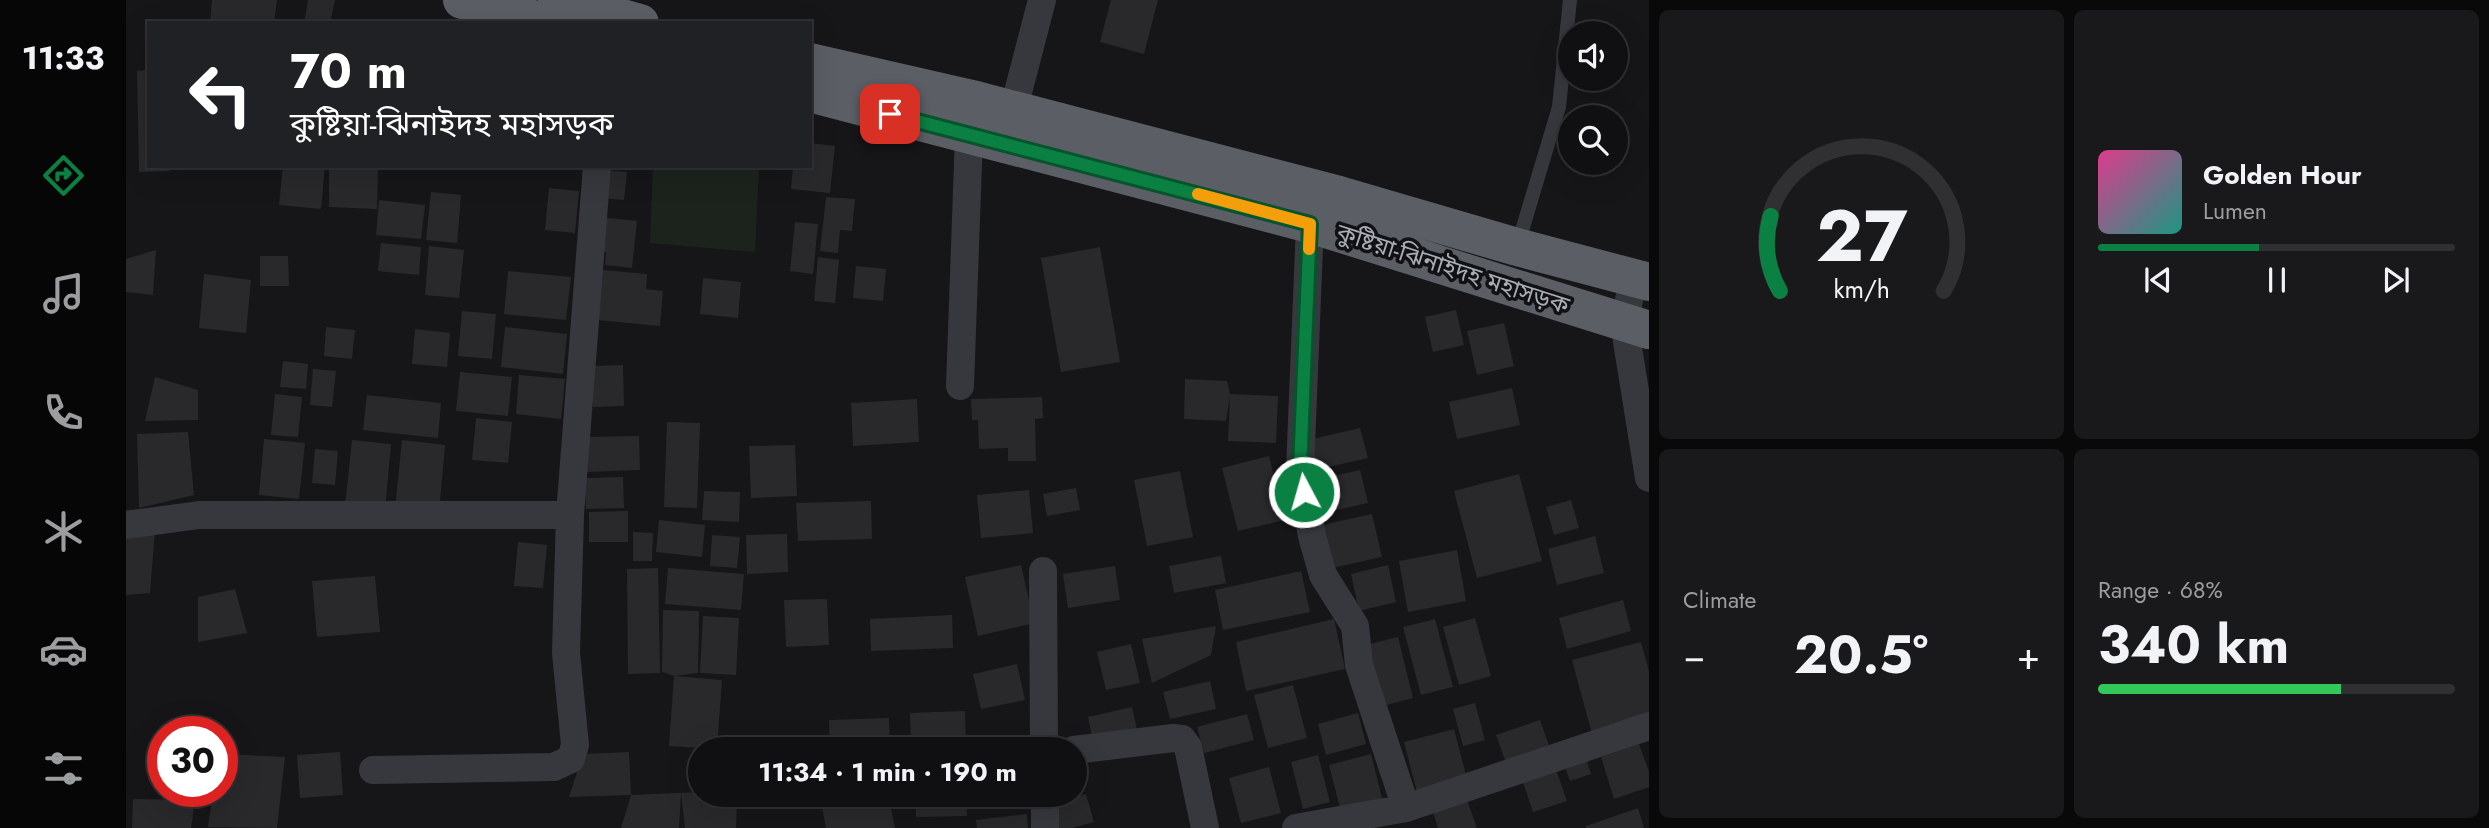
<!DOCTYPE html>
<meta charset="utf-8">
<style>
:root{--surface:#101012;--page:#19191b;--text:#f1f3f6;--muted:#9c9d9f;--line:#303032;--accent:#0b8043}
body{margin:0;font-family:Jost,"Noto Sans Bengali",sans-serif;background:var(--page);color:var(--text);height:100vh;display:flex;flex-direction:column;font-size:26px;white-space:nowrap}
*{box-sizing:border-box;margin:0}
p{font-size:23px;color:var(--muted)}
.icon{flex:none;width:38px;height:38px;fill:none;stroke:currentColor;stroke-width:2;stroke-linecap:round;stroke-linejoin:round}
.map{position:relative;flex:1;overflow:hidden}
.drawer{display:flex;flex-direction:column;gap:10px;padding:10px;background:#09090a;width:840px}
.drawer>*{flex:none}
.hud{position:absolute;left:21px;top:21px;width:665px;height:147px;border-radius:0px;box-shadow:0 7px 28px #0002,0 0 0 2px var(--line);background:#202124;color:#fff;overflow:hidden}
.buttons{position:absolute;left:1432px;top:21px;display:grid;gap:14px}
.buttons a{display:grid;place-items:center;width:70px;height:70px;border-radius:50%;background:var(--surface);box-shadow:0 7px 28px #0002,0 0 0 2px var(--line);font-size:35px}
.speed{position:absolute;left:21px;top:716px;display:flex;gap:14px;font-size:35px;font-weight:700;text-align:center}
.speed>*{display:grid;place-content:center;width:91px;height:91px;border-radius:50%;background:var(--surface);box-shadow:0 7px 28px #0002,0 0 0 2px var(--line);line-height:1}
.speed .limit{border:10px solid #d22;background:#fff;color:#111}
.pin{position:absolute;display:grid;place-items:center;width:60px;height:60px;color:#fff;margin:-30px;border-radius:14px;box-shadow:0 4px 10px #0006}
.me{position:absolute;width:77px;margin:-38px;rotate:354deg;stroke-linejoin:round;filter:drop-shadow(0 0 5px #0008)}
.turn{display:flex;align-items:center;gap:24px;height:147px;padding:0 28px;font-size:32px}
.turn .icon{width:91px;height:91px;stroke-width:2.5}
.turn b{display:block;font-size:49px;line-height:60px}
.big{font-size:52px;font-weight:700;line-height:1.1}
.drawer .card{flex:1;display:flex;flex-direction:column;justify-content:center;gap:10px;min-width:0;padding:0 24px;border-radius:10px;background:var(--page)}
.drawer .dial{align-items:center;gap:0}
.dial svg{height:182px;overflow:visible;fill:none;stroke:var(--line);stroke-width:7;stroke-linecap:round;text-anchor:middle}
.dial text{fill:var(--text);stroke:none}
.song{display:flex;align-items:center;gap:21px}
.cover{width:84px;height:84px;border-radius:10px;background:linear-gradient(135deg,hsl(330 70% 55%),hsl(170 70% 35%))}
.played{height:7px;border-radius:4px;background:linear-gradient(90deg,var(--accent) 45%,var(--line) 45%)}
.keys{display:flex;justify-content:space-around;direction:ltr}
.heat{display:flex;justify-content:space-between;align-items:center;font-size:38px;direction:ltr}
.charge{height:10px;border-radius:5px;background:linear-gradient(90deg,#34c759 68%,var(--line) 0)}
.drawer .tiles{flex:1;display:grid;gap:10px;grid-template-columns:repeat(2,1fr)}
.trip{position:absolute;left:562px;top:737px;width:399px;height:70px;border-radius:35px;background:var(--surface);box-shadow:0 7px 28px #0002,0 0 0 2px var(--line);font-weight:700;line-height:70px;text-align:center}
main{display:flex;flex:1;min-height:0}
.tab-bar{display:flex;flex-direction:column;width:126px;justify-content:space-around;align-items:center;background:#060607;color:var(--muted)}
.tab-bar .icon{width:49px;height:49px}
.tab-bar .selected{color:var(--accent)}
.tab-bar b{font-size:32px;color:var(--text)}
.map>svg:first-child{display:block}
</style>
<main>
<nav class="tab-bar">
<b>11:33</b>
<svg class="icon selected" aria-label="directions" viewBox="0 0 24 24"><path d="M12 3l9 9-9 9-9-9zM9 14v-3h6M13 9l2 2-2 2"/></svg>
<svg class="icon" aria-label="music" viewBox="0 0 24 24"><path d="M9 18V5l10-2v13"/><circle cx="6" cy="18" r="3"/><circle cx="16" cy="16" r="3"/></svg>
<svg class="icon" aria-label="phone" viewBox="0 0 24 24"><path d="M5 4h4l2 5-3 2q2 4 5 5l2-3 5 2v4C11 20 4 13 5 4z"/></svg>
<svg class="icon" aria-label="climate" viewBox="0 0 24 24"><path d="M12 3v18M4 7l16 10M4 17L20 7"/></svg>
<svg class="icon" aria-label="car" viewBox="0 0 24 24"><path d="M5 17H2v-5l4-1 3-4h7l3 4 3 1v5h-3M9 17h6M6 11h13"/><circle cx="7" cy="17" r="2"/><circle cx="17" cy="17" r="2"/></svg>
<svg class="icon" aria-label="filters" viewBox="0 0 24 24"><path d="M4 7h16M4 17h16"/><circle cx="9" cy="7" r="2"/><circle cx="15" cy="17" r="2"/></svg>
</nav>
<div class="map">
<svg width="1523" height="828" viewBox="0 0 1523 828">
<rect width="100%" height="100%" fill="#161618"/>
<path fill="#1c231d" d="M527 166H633L629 252 524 243Z"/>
<path fill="#29292c" d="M86 0H151L148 23H84Z
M182 0H209L204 23H178Z
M985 0H1032L1018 54 974 42Z
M23 70V166H44V171L13 172 11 71Z
M684 143 709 146 704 193 665 189 667 166H684Z
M157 166H199L195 209 153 205Z
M203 166H252L251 209 203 207Z
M478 170 501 172 498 200 475 198Z
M423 188 453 191 449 233 419 230Z
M305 192 335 195 331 243 300 240Z
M700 197 729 199 726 231 714 230 712 253 694 251Z
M253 200 299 205 295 239 250 235Z
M473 217 511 221 506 268 479 265 480 252 470 251Z
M669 222 692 224 687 274 664 271Z
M255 243 295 247 293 275 252 271Z
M303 246 338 250 333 298 299 295Z
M974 247 994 362 935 372 915 258Z
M30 250 27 295 0 292V259Z
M134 256H162L163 286H134Z
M692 257 713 260 709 303 688 301Z
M730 266 760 269 757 301 727 298Z
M476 270 521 274 520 289 537 291 534 326 471 320Z
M382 271 445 277 440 320 378 314Z
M78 274 125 280 120 333 73 328Z
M577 278 615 282 612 318 574 314Z
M1330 310 1338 345 1307 352 1299 317Z
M336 311 370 314 366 359 332 356Z
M1378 323 1388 366 1351 375 1341 331Z
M200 327 229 330 226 359 198 356Z
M379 327 441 334 437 374 375 367Z
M289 329 324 333 321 367 286 364Z
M157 361 182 364 180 389 154 387Z
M497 365 498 406 467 407 466 366Z
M187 369 210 371 206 407 184 405Z
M334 372 386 377 382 416 330 411Z
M393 375 439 379 435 419 390 414Z
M29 377 72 390V420L19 421Z
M1059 379 1101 381 1104 394 1152 396 1150 443 1102 441 1104 395 1100 421 1058 419Z
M1386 388 1394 425 1331 439 1323 402Z
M149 394 176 397 172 437 145 435Z
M241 395 315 403 312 438 237 430Z
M916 397 917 418 909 419 910 461H882V448L853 449 852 420H846L845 399Z
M791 399 793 442 727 446 725 403Z
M350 418 386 422 382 463 346 460Z
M541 422 574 423 571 508 538 507Z
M1234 428 1242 458 1189 470 1182 440Z
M62 432 68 495 13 508 11 434Z
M513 436 514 470 460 472 459 437Z
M138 439 179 443 173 499 133 495Z
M226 440 265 444 259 510 219 506Z
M276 440 319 445 313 512 269 508Z
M669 445 671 496 625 498 623 446Z
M189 449 212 451 209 485 186 483Z
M1143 456 1159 520 1112 531 1096 468Z
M1234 470 1242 503 1197 513 1189 480Z
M1054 471 1067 537 1021 546 1008 480Z
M1393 474 1416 561 1351 578 1328 491Z
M497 477 498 508 460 509 459 478Z
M950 488 954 510 921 516 917 494Z
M903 490 907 533 855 538 851 495Z
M578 491 614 492 613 522 576 520Z
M1445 500 1453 528 1428 535 1420 507Z
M745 501 746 539 672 541 670 503Z
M502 511V542H463V512Z
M1246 514 1256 557 1206 568 1196 525Z
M533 520 579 525 576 557 530 552Z
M29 530 24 593 0 595V534Z
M507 532 527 533 526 561H507Z
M661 534 662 572 621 574 620 535Z
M586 535 614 537 611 568 584 566Z
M1469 536 1478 573 1431 585 1422 549Z
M392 542 421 545 417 588 388 586Z
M1331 550 1340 601 1282 612 1273 561Z
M1095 556 1100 583 1048 593 1043 566Z
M895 565 908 623 852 636 839 577Z
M1262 565 1270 602 1233 611 1225 574Z
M989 566 994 600 942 608 937 574Z
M532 568 534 673 502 674 501 569Z
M542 568 618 574 615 610 539 604Z
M1175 571 1184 612 1097 630 1089 590Z
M249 576 254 632 191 637 186 581Z
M109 589 121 633 72 642V597Z
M701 599 703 645 660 647 658 600Z
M1497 600 1505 631 1441 649 1433 618Z
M537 610 573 611 572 673 548 676 596 680 591 749 543 746 548 676 536 672Z
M826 615 827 648 745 651 744 619Z
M577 616 613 618 610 675 574 673Z
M1349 618 1365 676 1333 685 1317 627Z
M1208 619 1219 669 1120 691 1110 642Z
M1309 619 1327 687 1295 695 1277 627Z
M1090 626 1085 655 1026 683 1016 639Z
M1272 637 1287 698 1257 706 1240 645Z
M1515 642 1523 671V719L1466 734 1446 660Z
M1005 644 1014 683 980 690 971 652Z
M891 664 899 700 855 709 847 674Z
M1084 681 1090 709 1044 719 1037 692Z
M1167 685 1181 738 1142 748 1128 695Z
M1349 703 1359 740 1337 746 1327 709Z
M1006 707 1011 730 967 741 962 717Z
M839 711 840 749H785L784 713Z
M1232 713 1240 744 1200 755 1192 724Z
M1121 714 1128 740 1078 753 1071 727Z
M763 718 764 749H704L703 720Z
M1414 720 1424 748 1380 763 1370 735Z
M1328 729 1342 783 1292 796 1278 742Z
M1513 744 1523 772V787L1488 799 1475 757Z
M214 752 217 795 174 798 171 755Z
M503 752 505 795 574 792V794H611L610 828H559L555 793 553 828H495L505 795 443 797 457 754Z
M96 754 159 757 151 828 82 827 87 791H96Z
M1245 754 1256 798 1214 808 1203 765Z
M1192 755 1204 802 1177 809 1165 762Z
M1459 755 1465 774 1444 781 1437 762Z
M1143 767 1155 813 1115 823 1103 778Z
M1429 767 1441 801 1407 812 1396 779Z
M727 794H762L769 828H700L695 801Z
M789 794H840L841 816 790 817Z
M960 794 968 822 946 828H926L919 804Z
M1340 797 1351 828H1312L1306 809Z
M7 799 69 800 65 828H6Z
M1512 808 1518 828H1460V826Z
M901 814 902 828H851L850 820Z"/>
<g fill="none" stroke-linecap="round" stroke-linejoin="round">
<path stroke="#37383d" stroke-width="14" d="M1392 244 1433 107 1444 0"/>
<path stroke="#37383d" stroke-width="28" d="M883 127 916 0
M1184 224 1174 470 1186 536 1197 575 1229 626 1233 665 1280 808
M1508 277 1498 323 1523 478
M834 386 843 135
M0 525 73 515H444
M917 571 918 749
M948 750 1047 738 1056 739 1062 747 1079 828
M247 770 428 767 445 759 449 745 440 653 444 515 471 166
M919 794V828
M1170 828 1280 808 1523 726"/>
<path stroke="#5b5e65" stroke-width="38" d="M336 0 422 23
M431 0 514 23
M684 62 846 99 1213 195 1391 247 1523 282
M684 93 1184 224 1523 330"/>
</g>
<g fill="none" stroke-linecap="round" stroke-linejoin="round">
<g stroke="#07532c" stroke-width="18">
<path id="route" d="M764 114 1184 224 1174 470 1178 492"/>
</g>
<use href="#route" stroke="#0b8043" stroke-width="12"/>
<path stroke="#f59e0b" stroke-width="12" d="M1072 194 1184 224 1183 249"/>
</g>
<g text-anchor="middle" stroke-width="7" stroke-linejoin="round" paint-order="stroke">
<g font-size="24" fill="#a8adb8" stroke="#111113">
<text transform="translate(1327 269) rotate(18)" y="8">কুষ্টিয়া-ঝিনাইদহ মহাসড়ক</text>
</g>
</g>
</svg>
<div class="buttons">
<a><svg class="icon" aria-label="sound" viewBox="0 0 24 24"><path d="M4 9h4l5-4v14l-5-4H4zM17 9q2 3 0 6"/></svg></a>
<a><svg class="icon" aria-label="search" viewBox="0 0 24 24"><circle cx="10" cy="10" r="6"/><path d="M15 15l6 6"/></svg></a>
</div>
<div class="speed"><div class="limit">30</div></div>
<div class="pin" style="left:764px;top:114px;background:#d93025"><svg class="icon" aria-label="arrive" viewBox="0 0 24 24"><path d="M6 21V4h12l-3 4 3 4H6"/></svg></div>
<svg class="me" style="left:1178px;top:492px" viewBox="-20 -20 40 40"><circle r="17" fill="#0b8043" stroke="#fff" stroke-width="3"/><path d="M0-11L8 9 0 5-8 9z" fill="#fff"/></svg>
<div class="trip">11:34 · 1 min · 190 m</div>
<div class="hud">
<div class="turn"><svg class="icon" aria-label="left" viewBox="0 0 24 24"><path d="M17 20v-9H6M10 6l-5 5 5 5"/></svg><div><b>70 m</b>কুষ্টিয়া-ঝিনাইদহ মহাসড়ক</div></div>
</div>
</div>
<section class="drawer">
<div class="tiles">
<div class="card dial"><svg viewBox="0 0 100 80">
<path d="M14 69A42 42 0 1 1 86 69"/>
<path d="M14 69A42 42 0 0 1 10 36" stroke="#0b8043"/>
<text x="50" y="56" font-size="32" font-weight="700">27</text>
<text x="50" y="72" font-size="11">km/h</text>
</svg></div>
<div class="card">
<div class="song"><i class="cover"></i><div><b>Golden Hour</b><p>Lumen</p></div></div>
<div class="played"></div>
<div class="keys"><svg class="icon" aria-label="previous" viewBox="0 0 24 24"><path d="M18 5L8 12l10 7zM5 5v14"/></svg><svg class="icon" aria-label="pause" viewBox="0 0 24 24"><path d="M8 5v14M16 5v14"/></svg><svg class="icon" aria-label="next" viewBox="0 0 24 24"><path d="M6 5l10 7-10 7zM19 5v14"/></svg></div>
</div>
<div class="card"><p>Climate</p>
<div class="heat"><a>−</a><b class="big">20.5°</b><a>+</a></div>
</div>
<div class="card"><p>Range · 68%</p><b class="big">340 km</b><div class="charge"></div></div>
</div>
</section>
</main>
